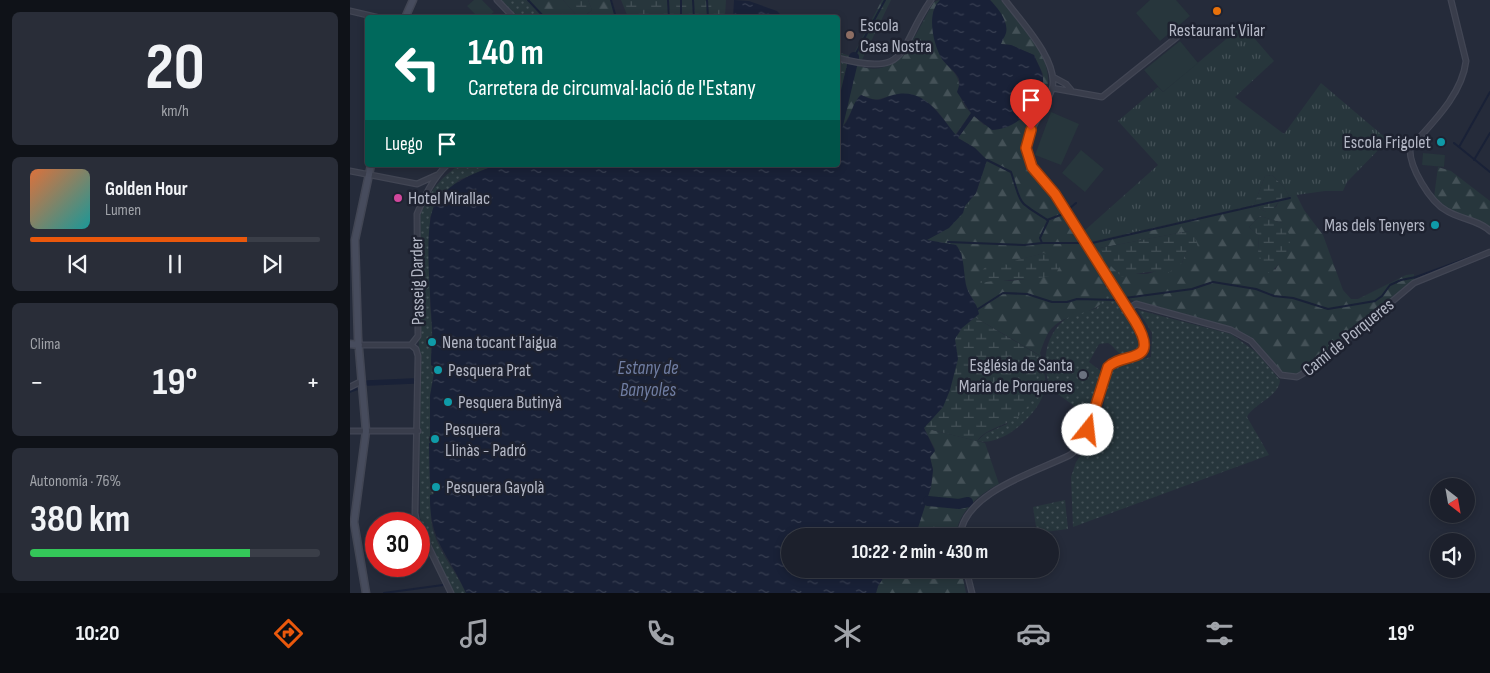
<!DOCTYPE html>
<html lang="es">
<meta charset="utf-8">
<style>
:root{--surface:#1c202c;--page:#292d38;--text:#f1f3f6;--muted:#a0a3a9;--line:#3a3e48;--accent:#ea580c}
body{margin:0;font-family:"Sofia Sans Condensed",sans-serif;background:var(--page);color:var(--text);height:100vh;display:flex;flex-direction:column;font-size:19px;white-space:nowrap}
*{box-sizing:border-box;margin:0}
p{font-size:16px;color:var(--muted)}
.icon{flex:none;width:28px;height:28px;fill:none;stroke:currentColor;stroke-width:2;stroke-linecap:round;stroke-linejoin:round}
.map{position:relative;flex:1;overflow:hidden}
.details{display:flex;flex-direction:column;gap:12px;padding:12px;background:#0f1218;width:350px}
.details>*{flex:none}
.banner{position:absolute;left:15px;top:15px;width:475px;height:152px;border-radius:5px;box-shadow:0 2px 8px #0003,0 0 0 1px var(--line);background:#00695c;color:#fff;overflow:hidden}
.needle{width:32px;rotate:149deg}
.fabs{position:absolute;left:1080px;top:478px;display:grid;gap:10px}
.fabs a{display:grid;place-items:center;width:45px;height:45px;border-radius:50%;background:var(--surface);box-shadow:0 2px 8px #0003,0 0 0 1px var(--line);font-size:25px}
.speed{position:absolute;left:15px;top:512px;display:flex;gap:10px;font-size:25px;font-weight:700;text-align:center}
.speed>*{display:grid;place-content:center;width:65px;height:65px;border-radius:50%;background:var(--surface);box-shadow:0 2px 8px #0003,0 0 0 1px var(--line);line-height:1}
.speed .limit{border:8px solid #d22;background:#fff;color:#111}
.pin{position:absolute;display:grid;place-items:center;width:42px;height:42px;color:#fff;margin:-51px -21px;border-radius:50% 50% 50% 0;rotate:-45deg;box-shadow:0 0 5px #0007}
.pin .icon{rotate:45deg}
.me{position:absolute;width:55px;margin:-28px;rotate:16deg;stroke-linejoin:round;filter:drop-shadow(0 0 4px #0008)}
.turn{display:flex;align-items:center;gap:18px;height:105px;padding:0 20px;font-size:22px}
.turn .icon{width:65px;height:65px;stroke-width:2.5}
.turn b{display:block;font-size:35px;line-height:42px}
.then{display:flex;align-items:center;height:48px;padding:0 20px;background:#0003;gap:10px;font-size:19px}
.big{font-size:38px;font-weight:700;line-height:1.1}
.details .tile{flex:1;display:flex;flex-direction:column;justify-content:center;gap:8px;min-width:0;padding:0 18px;border-radius:8px;background:var(--page)}
.details .dial{align-items:center;gap:0}
.dial b{font-size:65px;line-height:1}
.song{display:flex;align-items:center;gap:15px}
.cover{width:60px;height:60px;border-radius:8px;background:linear-gradient(135deg,hsl(20 70% 55%),hsl(180 70% 35%))}
.played{height:5px;border-radius:2px;background:linear-gradient(90deg,var(--accent) 75%,var(--line) 75%)}
.keys{display:flex;justify-content:space-around;direction:ltr}
.heat{display:flex;justify-content:space-between;align-items:center;font-size:28px;direction:ltr}
.charge{height:8px;border-radius:4px;background:linear-gradient(90deg,#34c759 76%,var(--line) 0)}
.trip{position:absolute;left:431px;top:528px;width:278px;height:50px;border-radius:25px;background:var(--surface);box-shadow:0 2px 8px #0003,0 0 0 1px var(--line);font-weight:700;line-height:50px;text-align:center}
.tab-bar{display:flex;height:80px;justify-content:space-around;align-items:center;background:#0b0d12;color:var(--muted)}
.tab-bar .icon{width:35px;height:35px}
.tab-bar .current{color:var(--accent)}
.tab-bar b{font-size:22px;color:var(--text)}
main{display:flex;flex:1;min-height:0}
.map>svg:first-child{display:block}
</style>
<main>
<section class="details">
<div class="tile dial"><b>20</b><p>km/h</p></div>
<div class="tile">
<div class="song"><i class="cover"></i><div><b>Golden Hour</b><p>Lumen</p></div></div>
<div class="played"></div>
<div class="keys"><svg class="icon" aria-label="previous" viewBox="0 0 24 24"><path d="M18 5L8 12l10 7zM5 5v14"/></svg><svg class="icon" aria-label="pause" viewBox="0 0 24 24"><path d="M8 5v14M16 5v14"/></svg><svg class="icon" aria-label="next" viewBox="0 0 24 24"><path d="M6 5l10 7-10 7zM19 5v14"/></svg></div>
</div>
<div class="tile"><p>Clima</p>
<div class="heat"><a>−</a><b class="big">19°</b><a>+</a></div>
</div>
<div class="tile"><p>Autonomía · 76%</p><b class="big">380 km</b><div class="charge"></div></div>
</section>
<div class="map">
<svg width="1140" height="593" viewBox="0 0 1140 593">
<defs>
<pattern id="grass-dots" width="8" height="8" patternUnits="userSpaceOnUse" patternTransform="scale(1.25)"><rect width="8" height="8" fill="#27363c"/><path d="M2 2h.1M6 6h.1" fill="none" stroke="#445157" stroke-width="1.8" stroke-linecap="round"/></pattern>
<pattern id="forest-firs" width="22" height="20" patternUnits="userSpaceOnUse" patternTransform="scale(1.25)"><rect width="22" height="20" fill="#27363c"/><path d="M5 1l3.5 6h-7zM16 11l3.5 6h-7z" fill="#445157"/></pattern>
<pattern id="wetland-marsh" width="20" height="14" patternUnits="userSpaceOnUse" patternTransform="scale(1.25)"><rect width="20" height="14" fill="#27363c"/><path d="M1 5h8M5 5V1M11 12h8M15 12V8" fill="none" stroke="#445157"/></pattern>
<pattern id="park-tufts" width="24" height="20" patternUnits="userSpaceOnUse" patternTransform="scale(1.25)"><rect width="24" height="20" fill="#27363c"/><path d="M3 7l-1-3M5 7V3M7 7l1-3M15 17l-1-3M17 17v-4M19 17l1-3" fill="none" stroke="#445157"/></pattern>
<pattern id="water-ripples" width="26" height="14" patternUnits="userSpaceOnUse" patternTransform="scale(1.25)"><rect width="26" height="14" fill="#192137"/><path d="M2 4q2-2 4 0t4 0M15 11q2-2 4 0t4 0" fill="none" stroke="#383f52"/></pattern>
</defs>
<rect width="100%" height="100%" fill="#252b3a"/>
<path fill="url(#grass-dots)" d="M149 0H175L193 17H167Z
M488 52 506 58 498 75 488 72Z
M109 165H146L109 180 92 196 80 217V307L82 326 81 365 85 367 80 396 83 437V442L79 443 80 483 84 485C84 496 80 508 81 520 84 547 105 569 116 593H103L70 518 68 225C73 198 87 181 109 165Z
M752 274 789 333C792 342 789 360 774 356 768 354 764 346 758 343L749 344 739 362 752 372 739 410 731 411 701 389C691 366 694 337 714 320 722 313 737 312 747 308L756 285Z
M788 310 881 334 906 352 930 380C929 397 903 404 897 417L919 455 723 527 721 477 726 462 743 439 753 410 759 372 761 367 801 357 802 333Z
M685 353 691 356C692 366 697 378 695 388 691 413 653 447 627 441L636 433 657 424 686 362Z
M715 500 718 529 687 533 683 507Z"/>
<path fill="url(#forest-firs)" fill-rule="evenodd" d="M175 0H213L228 17H193Z
M238 0H262L266 17 233 18 242 10Z
M532 0H541L509 66C552 81 566 30 584 2L590 0 583 12C584 26 584 42 590 55 597 69 613 74 608 92L615 107 621 113 605 135C586 109 580 94 544 96 526 97 533 104 511 95L493 126 488 129V72L498 75 506 59 502 57Z
M640 0H651C669 24 705 57 697 90L672 144 671 152 675 162 708 203 752 274C767 321 723 305 702 328 696 334 693 345 690 353L691 356 626 318 628 311 616 285 611 251 606 245 576 240 599 228 613 213 615 206 626 193 637 160 625 148 608 138 624 116 634 125H659L680 111 693 86V74L684 55 661 45 651 44C655 29 650 11 640 0ZM694 253 676 279 660 281 645 279C666 256 667 261 694 253Z
M1088 167 1101 171 1140 201V227L1099 209 1084 197Z
M946 194 954 210 973 235 993 290 1001 299H1008L1056 275 1064 274V280L961 366 946 375 932 373 902 339 881 328 793 304 774 297 739 242 904 205 916 212 926 207 930 199ZM910 216 932 223 938 250 925 270 908 251 909 236 899 227ZM839 231 844 248 836 252 832 263 797 274H784L750 248Z
M574 428 635 443 649 484C629 494 607 513 606 536H565L581 487 583 470 580 457 585 449Z
M539 569H611L616 593H526L528 586Z"/>
<path fill="url(#wetland-marsh)" d="M213 0H238L242 10 233 17H228Z
M271 0H376L375 16 372 18 278 17Z
M637 162C628 186 620 209 601 227 594 233 583 233 577 240L606 245 611 251 616 285 628 311 626 318 685 353C689 383 687 409 657 423 646 428 634 431 627 441L574 428 588 250 573 238Z
M922 175 934 187 939 196 930 199 922 212H916L904 205 915 176Z
M910 216 932 223C935 227 939 232 940 237 941 252 929 268 916 274L908 251 909 236 899 227Z
M839 231 844 235 848 247 836 252 832 263 818 273C807 269 784 274 772 277L759 264 750 248Z
M694 253 713 261 705 275C679 282 652 277 626 284 627 273 635 267 643 261L658 265C669 257 682 257 694 253Z"/>
<path fill="url(#park-tufts)" d="M893 25 924 61 885 97 934 134 971 83 1038 140 997 182 993 191H975L939 196 934 187 922 175 915 176 904 205 739 242 733 232 808 165 768 121 808 87 813 92Z"/>
<path fill="#27363c" d="M124 0H132L144 12 138 17H128L117 6Z
M800 0H826L840 16 810 41 786 13Z
M830 41 848 63 813 92 794 70Z
M701 112 729 124 711 165 685 155Z
M731 150 754 169 735 192 712 173Z
M1073 153 1095 155 1094 167 1072 165Z"/>
<path fill="url(#water-ripples)" d="M384 0 399 1 427 11 430 14V17H383Z
M590 0H640C647 7 659 21 656 33 655 37 652 40 651 44L661 45 684 55C688 65 694 73 693 84 691 107 664 130 642 130L624 116 608 138 625 148 637 160 626 193 615 206 613 213 599 228 577 240 606 245C615 256 613 271 616 285 618 295 627 302 629 314L612 328 605 339 608 359 600 390 593 407 574 428 585 451 580 457 583 470 581 487 566 534 565 536H440V569H539L528 586 526 593H116C99 554 79 542 80 495L84 494V485L80 483 79 443 83 442V437L80 436V396L85 368 81 365C81 352 83 339 82 326 81 300 73 225 85 204 99 182 123 174 146 165H488V129C501 125 500 104 511 95 533 105 529 97 548 94 577 90 590 117 606 135L621 113 607 92C609 86 611 82 608 77 604 70 597 66 592 59 583 44 576 13 590 0Z"/>
<g fill="none" stroke-linecap="round" stroke-linejoin="round">
<path stroke="#192137" stroke-width="2" d="M178 0 195 18
M261 0 266 18
M318 0 319 18
M331 0V18
M343 0 344 18
M357 0 358 18
M504 57 535 0
M1104 143 1140 172
M1109 147 1140 92
M637 160 661 172C672 204 665 200 696 219L698 221 690 238 692 243H742L940 198
M1124 160 1140 133
M697 220 713 214 726 203
M598 242 674 245 692 243
M775 298 842 289 863 282 906 289 924 296 943 298 978 309 1025 301 1032 296 1040 285 1051 280 1066 277 1137 251
M628 309 653 293 677 294 702 302H717L727 299 768 300
M34 593 93 585"/>
<path stroke="#192137" stroke-width="5.5" d="M18 383 63 381
M0 390 8 387"/>
<path stroke="#192137" stroke-width="10" d="M488 125 504 57
M578 501 609 504 618 502"/>
<g stroke="#424654" stroke-width="7">
<path id="street" d="M147 0 164 18
M1101 0 1116 61C1112 95 1082 123 1060 148 1059 167 1080 202 1097 211 1110 219 1129 220 1140 231
M0 11 30 18
M488 58C562 78 547 48 581 0
M703 77 716 84 721 90
M702 88 752 97 827 37
M0 171 67 184 87 175
M778 309 786 304 881 330 901 341 931 375 947 377 963 368 1064 283 1140 252
M9 345H61
M61 345 68 336 67 214C73 198 84 177 97 165
M61 345 66 349 68 356 65 513 67 524
M0 387 12 381
M0 431H68
M69 527 101 593
M610 536C614 492 686 472 720 455 747 437 743 393 758 367L763 363 780 359 789 354 795 340 792 333 705 194 682 167 677 153V141C683 123 696 107 702 89 710 62 670 20 655 0
M616 569 622 593"/>
</g>
<g stroke="#424654" stroke-width="9">
<path id="secondary" d="M55 18 63 0
M0 344 9 345
M16 593 4 522 16 431 8 338 5 240 21 165"/>
</g>
<use href="#street" stroke="#393d4b" stroke-width="4.5"/>
<use href="#secondary" stroke="#474c5d" stroke-width="6"/>
</g>
<g fill="none" stroke-linecap="round" stroke-linejoin="round">
<g stroke="#983908" stroke-width="12">
<path id="route" d="M681 130 676 148 682 167 705 194 785 321C812 366 773 351 758 367L738 430"/>
</g>
<use href="#route" stroke="#ea580c" stroke-width="9"/>
</g>
<circle fill="#e8710a" stroke="#1e2230" stroke-width="2" cx="867" cy="11" r="5"/>
<circle fill="#8d6e63" stroke="#1e2230" stroke-width="2" cx="500" cy="35" r="5"/>
<g fill="#0f9aa8" stroke="#1e2230" stroke-width="2">
<circle cx="1091" cy="142" r="5"/>
<circle cx="1085" cy="225" r="5"/>
<circle cx="82" cy="342" r="5"/>
<circle cx="88" cy="370" r="5"/>
<circle cx="98" cy="402" r="5"/>
<circle cx="85" cy="439" r="5"/>
<circle cx="86" cy="487" r="5"/>
</g>
<circle fill="#d1479c" stroke="#1e2230" stroke-width="2" cx="48" cy="198" r="5"/>
<circle fill="#6b7280" stroke="#1e2230" stroke-width="2" cx="733" cy="375" r="5"/>
<g text-anchor="middle" stroke-width="5" stroke-linejoin="round" paint-order="stroke">
<g font-size="18" fill="#b4b8c6" stroke="#1e2230" text-anchor="start">
<text x="510" y="31">Escola<tspan x="510" dy="21">Casa Nostra</tspan></text>
<text x="867" y="36" text-anchor="middle">Restaurant Vilar</text>
<text x="1081" y="148" text-anchor="end">Escola Frigolet</text>
<text x="58" y="204">Hotel Mirallac</text>
<text x="1075" y="231" text-anchor="end">Mas dels Tenyers</text>
<text x="92" y="348">Nena tocant l'aigua</text>
<text x="723" y="371" text-anchor="end">Església de Santa<tspan x="723" dy="21">Maria de Porqueres</tspan></text>
<text x="98" y="376">Pesquera Prat</text>
<text x="108" y="408">Pesquera Butinyà</text>
<text x="95" y="435">Pesquera<tspan x="95" dy="21">Llinàs - Padró</tspan></text>
<text x="96" y="493">Pesquera Gayolà</text>
</g>
<g font-size="18" fill="#b4b8c6" stroke="#1e2230">
<text transform="translate(67 281) rotate(-91)" y="6">Passeig Darder</text>
<text transform="translate(998 337) rotate(-39)" y="6">Camí de Porqueres</text>
</g>
<g font-size="19" font-style="italic" fill="#707ea3" stroke="#1e2230">
<text x="298" y="374">Estany de<tspan x="298" dy="22">Banyoles</tspan></text>
</g>
</g>
</svg>
<div class="fabs">
<a><svg class="needle" viewBox="-14 -14 28 28"><path d="M0-13l5 13h-10z" fill="#e53935"/><path d="M0 13l5-13h-10z" fill="#a0a3a9"/></svg></a>
<a><svg class="icon" aria-label="sound" viewBox="0 0 24 24"><path d="M4 9h4l5-4v14l-5-4H4zM17 9q2 3 0 6"/></svg></a>
</div>
<div class="speed"><div class="limit">30</div></div>
<div class="pin" style="left:681px;top:130px;background:#d93025"><svg class="icon" aria-label="arrive" viewBox="0 0 24 24"><path d="M6 21V4h12l-3 4 3 4H6"/></svg></div>
<svg class="me" style="left:738px;top:430px" viewBox="-20 -20 40 40"><circle r="19" fill="#fff"/><path d="M0-13L10 11 0 6-10 11z" fill="#ea580c"/></svg>
<div class="trip">10:22 · 2 min · 430 m</div>
<div class="banner">
<div class="turn"><svg class="icon" aria-label="left" viewBox="0 0 24 24"><path d="M17 20v-9H6M10 6l-5 5 5 5"/></svg><div><b>140 m</b>Carretera de circumval·lació de l'Estany</div></div>
<div class="then">Luego<svg class="icon" aria-label="arrive" viewBox="0 0 24 24"><path d="M6 21V4h12l-3 4 3 4H6"/></svg></div>
</div>
</div>
</main>
<nav class="tab-bar">
<b>10:20</b>
<svg class="icon current" aria-label="directions" viewBox="0 0 24 24"><path d="M12 3l9 9-9 9-9-9zM9 14v-3h6M13 9l2 2-2 2"/></svg>
<svg class="icon" aria-label="music" viewBox="0 0 24 24"><path d="M9 18V5l10-2v13"/><circle cx="6" cy="18" r="3"/><circle cx="16" cy="16" r="3"/></svg>
<svg class="icon" aria-label="phone" viewBox="0 0 24 24"><path d="M5 4h4l2 5-3 2q2 4 5 5l2-3 5 2v4C11 20 4 13 5 4z"/></svg>
<svg class="icon" aria-label="climate" viewBox="0 0 24 24"><path d="M12 3v18M4 7l16 10M4 17L20 7"/></svg>
<svg class="icon" aria-label="car" viewBox="0 0 24 24"><path d="M5 17H2v-5l4-1 3-4h7l3 4 3 1v5h-3M9 17h6M6 11h13"/><circle cx="7" cy="17" r="2"/><circle cx="17" cy="17" r="2"/></svg>
<svg class="icon" aria-label="filters" viewBox="0 0 24 24"><path d="M4 7h16M4 17h16"/><circle cx="9" cy="7" r="2"/><circle cx="15" cy="17" r="2"/></svg>
<b>19°</b>
</nav>
